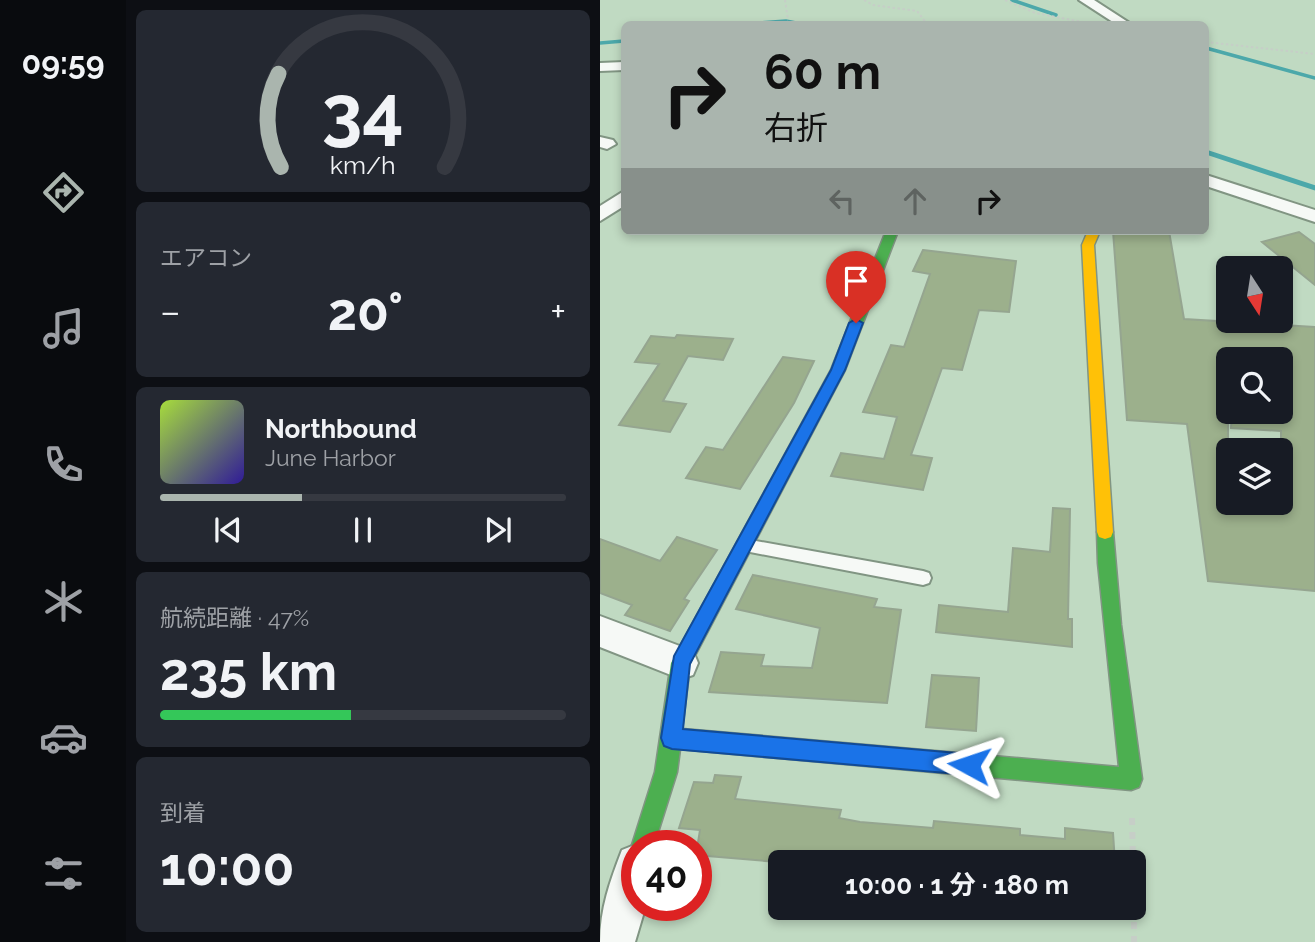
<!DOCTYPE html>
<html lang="ja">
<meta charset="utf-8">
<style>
:root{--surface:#171b24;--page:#242831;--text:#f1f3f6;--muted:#9ea1a6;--line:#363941;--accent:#aab5ae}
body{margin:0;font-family:Raleway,"Noto Sans JP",sans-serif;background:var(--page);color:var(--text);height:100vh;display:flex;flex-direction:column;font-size:26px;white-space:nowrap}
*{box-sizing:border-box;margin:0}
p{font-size:23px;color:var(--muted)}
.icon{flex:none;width:38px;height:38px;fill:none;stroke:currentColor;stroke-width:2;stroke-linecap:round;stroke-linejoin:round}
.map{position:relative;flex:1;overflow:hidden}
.details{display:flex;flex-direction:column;gap:10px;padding:10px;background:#0d0f14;width:474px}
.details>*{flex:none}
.hud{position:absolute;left:21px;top:21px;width:588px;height:214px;border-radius:10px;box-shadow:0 4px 10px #0003;background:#aab5ae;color:#111;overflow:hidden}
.needle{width:46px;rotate:168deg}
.fabs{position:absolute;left:616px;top:256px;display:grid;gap:14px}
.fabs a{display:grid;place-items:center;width:77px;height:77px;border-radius:10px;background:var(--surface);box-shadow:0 4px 10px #0003;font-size:35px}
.speed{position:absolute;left:21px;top:830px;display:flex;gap:14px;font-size:35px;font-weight:700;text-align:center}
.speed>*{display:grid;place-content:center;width:91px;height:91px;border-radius:50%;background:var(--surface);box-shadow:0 4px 10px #0003;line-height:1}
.speed .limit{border:10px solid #d22;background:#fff;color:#111}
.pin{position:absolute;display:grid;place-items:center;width:60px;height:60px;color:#fff;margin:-72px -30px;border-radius:50% 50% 50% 0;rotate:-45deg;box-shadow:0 0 7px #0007}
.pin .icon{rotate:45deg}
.me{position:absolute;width:77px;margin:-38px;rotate:275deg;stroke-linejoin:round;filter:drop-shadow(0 0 5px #0008)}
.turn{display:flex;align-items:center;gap:24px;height:147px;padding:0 28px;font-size:32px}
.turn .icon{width:91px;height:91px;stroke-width:2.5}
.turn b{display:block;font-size:49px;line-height:60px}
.lanes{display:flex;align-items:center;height:66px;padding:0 28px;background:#0003;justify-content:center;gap:35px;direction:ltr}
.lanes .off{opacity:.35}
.big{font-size:52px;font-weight:700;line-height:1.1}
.details .widget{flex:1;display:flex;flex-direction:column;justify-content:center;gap:10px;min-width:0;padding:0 24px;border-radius:10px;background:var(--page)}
.details .dial{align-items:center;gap:0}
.dial svg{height:182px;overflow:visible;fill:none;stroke:var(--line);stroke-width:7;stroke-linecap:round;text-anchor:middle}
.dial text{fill:var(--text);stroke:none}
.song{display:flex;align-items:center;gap:21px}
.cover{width:84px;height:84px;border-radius:10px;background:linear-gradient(135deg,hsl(80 70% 55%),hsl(250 70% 35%))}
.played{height:7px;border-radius:4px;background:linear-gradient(90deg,var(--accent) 35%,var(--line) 35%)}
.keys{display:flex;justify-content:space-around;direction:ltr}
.heat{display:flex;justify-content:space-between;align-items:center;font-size:38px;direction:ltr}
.charge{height:10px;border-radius:5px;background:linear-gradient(90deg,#34c759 47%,var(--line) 0)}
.trip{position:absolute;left:168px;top:850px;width:378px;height:70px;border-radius:10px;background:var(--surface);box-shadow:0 4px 10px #0003;font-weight:700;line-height:70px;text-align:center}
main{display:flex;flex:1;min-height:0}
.dock{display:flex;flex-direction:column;width:126px;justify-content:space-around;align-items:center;background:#090b0e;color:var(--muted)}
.dock .icon{width:49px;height:49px}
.dock .current{color:var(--accent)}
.dock b{font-size:32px;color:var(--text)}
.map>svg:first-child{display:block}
</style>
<main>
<nav class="dock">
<b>09:59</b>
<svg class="icon current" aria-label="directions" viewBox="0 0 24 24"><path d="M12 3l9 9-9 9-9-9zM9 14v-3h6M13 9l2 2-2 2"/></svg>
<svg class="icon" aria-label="music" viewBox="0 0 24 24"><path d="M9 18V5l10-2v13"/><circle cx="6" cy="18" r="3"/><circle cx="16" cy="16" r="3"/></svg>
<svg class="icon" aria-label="phone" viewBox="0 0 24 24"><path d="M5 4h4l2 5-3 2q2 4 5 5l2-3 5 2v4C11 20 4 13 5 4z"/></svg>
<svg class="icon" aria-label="climate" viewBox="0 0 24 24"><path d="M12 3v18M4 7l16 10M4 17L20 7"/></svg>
<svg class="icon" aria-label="car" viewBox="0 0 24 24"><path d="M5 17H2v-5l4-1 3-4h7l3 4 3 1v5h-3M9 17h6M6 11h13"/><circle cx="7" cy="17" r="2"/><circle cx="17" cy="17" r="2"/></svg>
<svg class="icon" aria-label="filters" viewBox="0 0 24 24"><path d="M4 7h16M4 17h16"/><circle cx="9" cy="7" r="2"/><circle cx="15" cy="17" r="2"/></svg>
</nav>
<section class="details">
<div class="widget dial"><svg viewBox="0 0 100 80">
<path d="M14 69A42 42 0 1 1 86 69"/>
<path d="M14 69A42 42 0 0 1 13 28" stroke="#aab5ae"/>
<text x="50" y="56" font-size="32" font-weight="700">34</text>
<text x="50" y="72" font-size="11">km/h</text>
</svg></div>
<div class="widget"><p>エアコン</p>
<div class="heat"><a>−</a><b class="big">20°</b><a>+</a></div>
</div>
<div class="widget">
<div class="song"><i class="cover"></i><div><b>Northbound</b><p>June Harbor</p></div></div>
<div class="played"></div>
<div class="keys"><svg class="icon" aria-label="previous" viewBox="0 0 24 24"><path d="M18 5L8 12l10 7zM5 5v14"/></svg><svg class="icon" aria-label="pause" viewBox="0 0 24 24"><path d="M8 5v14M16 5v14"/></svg><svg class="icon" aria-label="next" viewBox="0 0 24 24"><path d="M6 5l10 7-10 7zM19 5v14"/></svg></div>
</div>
<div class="widget"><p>航続距離 · 47%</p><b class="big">235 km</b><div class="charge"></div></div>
<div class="widget"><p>到着</p><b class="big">10:00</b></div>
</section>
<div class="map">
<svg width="715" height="942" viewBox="0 0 715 942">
<rect width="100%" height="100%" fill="#c0dac2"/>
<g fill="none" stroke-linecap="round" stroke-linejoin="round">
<path stroke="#4ca8aa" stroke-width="3.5" d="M412 0 456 15
M147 24 186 21 201 24
M0 43 24 41
M606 48 715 78"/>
<path stroke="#4ca8aa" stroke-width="5" d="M606 152 715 188"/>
</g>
<path fill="#9cb08c" stroke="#95a590" stroke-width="2" fill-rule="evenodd" d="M513 231H569L584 319 715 327V591L608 581 587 424 527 420ZM628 359H681V411H632L631 428 681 431V502H628Z
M699 232 715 244V285L662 242Z
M323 250 416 261 409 312 379 310 362 370 342 368 311 455 332 458 323 490 231 476 241 453 284 459 297 417 263 412 291 345 304 347 330 274 313 271Z
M77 335 133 339 123 360 88 356 63 401 86 404 70 432 19 425 59 364 35 362 51 336 75 338Z
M183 357 214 361 194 403 140 489 86 478 106 447 123 450Z
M453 508 470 509 468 619H472V647L336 632 339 605 408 612 413 548 450 552Z
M77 537 117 550 84 599 89 601 70 631 25 615 32 605 0 593V539L60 561Z
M153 575 277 599 274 607 301 610 287 703 109 692 121 652 164 655 161 666 212 668 220 628 136 609Z
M332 675 379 678 376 731 326 727Z
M115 775 141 777 135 799 241 810 239 818 260 822 333 828 334 821 400 827 420 829V835L465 839V828L513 833 515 863H189L96 855 100 830 79 828 94 782 113 783Z"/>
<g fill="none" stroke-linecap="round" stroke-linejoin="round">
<g stroke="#819583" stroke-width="4">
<path id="lane" d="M145 539 323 571 329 573 331 578 329 583 323 585 145 551 140 550 137 545 140 540Z"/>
</g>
<g stroke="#819583" stroke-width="4">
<path id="street" d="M479 0H494L531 24H516Z
M24 62V70L0 71V63Z
M0 137 13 140 16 144 7 149 0 147Z
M606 175 715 210V222L606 186Z
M24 191V206L0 221V206Z
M0 616 93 651 98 663 93 675 81 679 0 647Z
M37 844V905H46L35 942H0C0 909 10 881 22 850Z"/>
</g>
<g stroke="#819583" stroke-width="3">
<path id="fast" d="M286 231H298L245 370 90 665 82 729 519 767 498 563 497 532 499 527 505 525 511 527 513 532 521 625 542 779 539 787 531 790 80 749 77 772 54 845H37V854L32 845 55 772 71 663 231 370Z"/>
</g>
<g stroke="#819583" stroke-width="3">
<path id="slow" d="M488 231H500L494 245 513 532 511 537 505 539 499 537 497 532 482 245Z"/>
</g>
<path stroke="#c6cec7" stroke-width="2" stroke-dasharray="2.5 2.5" stroke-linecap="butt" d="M185 0 188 20
M264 0 273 5 317 11 327 24
M405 0 435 13 488 23
M606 42 715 54"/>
<path stroke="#c6cec7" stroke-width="6" stroke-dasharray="7 7" stroke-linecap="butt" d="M532 818 533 863
M534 908V942"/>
<use href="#lane" fill="#f6f9f6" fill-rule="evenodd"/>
<use href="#street" fill="#f6f9f6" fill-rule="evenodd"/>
<use href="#fast" fill="#4caf50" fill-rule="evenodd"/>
<use href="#slow" fill="#ffc107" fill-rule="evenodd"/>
</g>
<path fill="#1a73e8" stroke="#114b97" stroke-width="2" d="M256 319 263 323 245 370 90 664 83 729 369 754 376 757 379 765 376 772 369 775 72 749 64 746 61 738 74 656 231 370 249 323Z"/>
</svg>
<div class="fabs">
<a><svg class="needle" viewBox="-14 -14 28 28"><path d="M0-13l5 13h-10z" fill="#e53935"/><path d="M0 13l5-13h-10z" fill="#9ea1a6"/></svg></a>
<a><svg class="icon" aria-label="search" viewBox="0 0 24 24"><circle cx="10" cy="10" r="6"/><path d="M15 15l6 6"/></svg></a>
<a><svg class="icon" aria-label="layers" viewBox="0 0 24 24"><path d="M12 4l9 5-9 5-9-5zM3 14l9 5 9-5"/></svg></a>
</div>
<div class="speed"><div class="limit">40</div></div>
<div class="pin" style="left:256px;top:323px;background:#d93025"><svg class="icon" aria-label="arrive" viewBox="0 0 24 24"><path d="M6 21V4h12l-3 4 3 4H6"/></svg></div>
<svg class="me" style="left:369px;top:765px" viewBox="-20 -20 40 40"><path d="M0-17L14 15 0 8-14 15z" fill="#1a73e8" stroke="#fff" stroke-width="4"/></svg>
<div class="trip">10:00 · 1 分 · 180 m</div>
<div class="hud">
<div class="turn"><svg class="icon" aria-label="right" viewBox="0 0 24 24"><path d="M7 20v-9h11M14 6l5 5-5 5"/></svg><div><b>60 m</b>右折</div></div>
<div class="lanes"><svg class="icon off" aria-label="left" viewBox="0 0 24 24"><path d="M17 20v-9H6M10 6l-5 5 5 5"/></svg><svg class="icon off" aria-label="ahead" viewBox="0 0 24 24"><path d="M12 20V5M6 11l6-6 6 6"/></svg><svg class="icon" aria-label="right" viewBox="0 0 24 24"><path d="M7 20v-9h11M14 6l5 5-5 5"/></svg></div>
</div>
</div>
</main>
